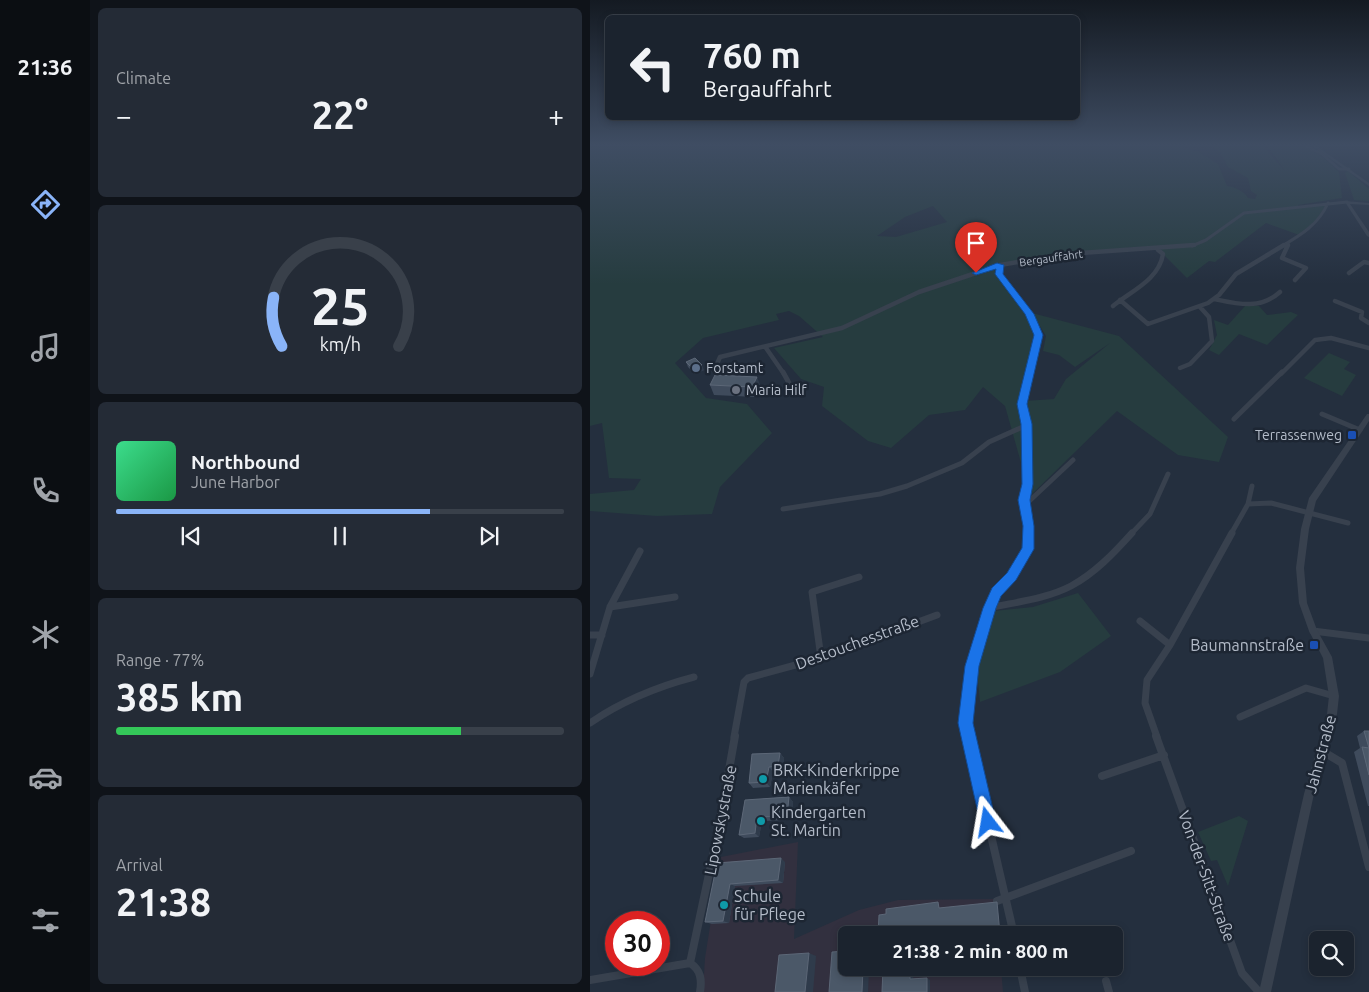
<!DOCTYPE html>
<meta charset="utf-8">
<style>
:root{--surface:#1b232e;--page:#242b36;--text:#f1f3f6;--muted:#a0a4aa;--line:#39404a;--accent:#8ab4f8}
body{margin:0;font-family:Ubuntu,sans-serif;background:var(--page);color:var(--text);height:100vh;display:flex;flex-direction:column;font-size:19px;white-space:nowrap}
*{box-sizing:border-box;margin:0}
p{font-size:16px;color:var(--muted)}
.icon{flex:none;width:28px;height:28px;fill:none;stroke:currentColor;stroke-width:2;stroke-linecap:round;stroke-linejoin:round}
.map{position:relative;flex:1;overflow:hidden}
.panel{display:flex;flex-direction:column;gap:8px;padding:8px;background:#0f1319;width:500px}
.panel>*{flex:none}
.banner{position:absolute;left:15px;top:15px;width:475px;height:105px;border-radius:8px;box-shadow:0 2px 8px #0003,0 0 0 1px var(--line);background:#1b232e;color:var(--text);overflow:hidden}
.buttons{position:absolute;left:719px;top:931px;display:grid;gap:10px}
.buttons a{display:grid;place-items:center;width:45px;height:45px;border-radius:8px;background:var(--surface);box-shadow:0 2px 8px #0003,0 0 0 1px var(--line);font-size:25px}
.speed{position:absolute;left:15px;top:911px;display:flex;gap:10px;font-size:25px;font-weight:700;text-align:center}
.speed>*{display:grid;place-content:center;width:65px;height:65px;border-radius:50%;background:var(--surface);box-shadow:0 2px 8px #0003,0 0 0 1px var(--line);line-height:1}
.speed .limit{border:8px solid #d22;background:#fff;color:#111}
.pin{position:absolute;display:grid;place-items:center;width:42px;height:42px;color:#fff;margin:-51px -21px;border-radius:50% 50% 50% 0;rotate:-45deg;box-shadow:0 0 5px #0007}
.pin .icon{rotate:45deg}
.me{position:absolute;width:55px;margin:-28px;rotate:346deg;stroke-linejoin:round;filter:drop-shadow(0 0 4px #0008)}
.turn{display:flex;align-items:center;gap:18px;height:105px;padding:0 15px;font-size:22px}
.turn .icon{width:65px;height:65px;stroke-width:2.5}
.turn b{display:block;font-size:35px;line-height:42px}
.big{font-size:38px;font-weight:700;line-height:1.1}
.panel .widget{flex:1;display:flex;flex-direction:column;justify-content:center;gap:8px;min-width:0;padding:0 18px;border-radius:8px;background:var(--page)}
.panel .dial{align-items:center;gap:0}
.dial svg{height:130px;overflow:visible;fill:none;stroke:var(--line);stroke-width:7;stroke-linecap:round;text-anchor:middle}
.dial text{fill:var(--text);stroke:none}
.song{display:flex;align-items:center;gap:15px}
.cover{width:60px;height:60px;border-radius:8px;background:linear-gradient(135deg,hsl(150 70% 55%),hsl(140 70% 35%))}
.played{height:5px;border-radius:2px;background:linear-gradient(90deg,var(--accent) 70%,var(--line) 70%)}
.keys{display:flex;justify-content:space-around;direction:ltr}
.heat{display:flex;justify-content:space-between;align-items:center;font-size:28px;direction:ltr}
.charge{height:8px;border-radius:4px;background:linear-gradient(90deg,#34c759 77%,var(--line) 0)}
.trip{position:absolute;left:248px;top:926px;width:285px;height:50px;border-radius:8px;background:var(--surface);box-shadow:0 2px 8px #0003,0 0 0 1px var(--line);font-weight:700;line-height:50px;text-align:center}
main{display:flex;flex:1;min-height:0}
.menu{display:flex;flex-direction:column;width:90px;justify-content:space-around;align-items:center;background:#0b0e12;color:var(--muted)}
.menu .icon{width:35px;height:35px}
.menu .active{color:var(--accent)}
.menu b{font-size:22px;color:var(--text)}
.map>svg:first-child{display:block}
</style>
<main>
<nav class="menu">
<b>21:36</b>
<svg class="icon active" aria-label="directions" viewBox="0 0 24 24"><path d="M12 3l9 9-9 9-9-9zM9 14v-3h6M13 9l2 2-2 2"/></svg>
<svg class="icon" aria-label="music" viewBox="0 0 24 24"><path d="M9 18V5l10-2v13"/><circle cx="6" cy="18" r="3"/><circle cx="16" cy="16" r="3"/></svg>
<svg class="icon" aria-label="phone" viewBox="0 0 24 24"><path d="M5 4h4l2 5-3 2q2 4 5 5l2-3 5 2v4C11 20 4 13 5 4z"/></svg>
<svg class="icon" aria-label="climate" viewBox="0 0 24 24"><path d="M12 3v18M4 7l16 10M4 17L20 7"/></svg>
<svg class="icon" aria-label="car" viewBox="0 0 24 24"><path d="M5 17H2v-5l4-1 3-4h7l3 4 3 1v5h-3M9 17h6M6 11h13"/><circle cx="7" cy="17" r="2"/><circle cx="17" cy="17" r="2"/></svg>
<svg class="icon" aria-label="filters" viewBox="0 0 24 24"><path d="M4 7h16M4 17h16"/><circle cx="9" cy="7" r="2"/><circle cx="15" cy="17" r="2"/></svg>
</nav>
<section class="panel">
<div class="widget"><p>Climate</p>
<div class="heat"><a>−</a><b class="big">22°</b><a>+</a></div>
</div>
<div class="widget dial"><svg viewBox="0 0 100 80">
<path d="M14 69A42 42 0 1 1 86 69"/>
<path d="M14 69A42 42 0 0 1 9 39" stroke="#8ab4f8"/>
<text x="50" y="56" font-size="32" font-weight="700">25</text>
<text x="50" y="72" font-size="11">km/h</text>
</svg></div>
<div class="widget">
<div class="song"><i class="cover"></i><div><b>Northbound</b><p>June Harbor</p></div></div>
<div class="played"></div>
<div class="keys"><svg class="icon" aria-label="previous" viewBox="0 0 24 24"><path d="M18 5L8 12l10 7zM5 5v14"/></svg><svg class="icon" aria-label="pause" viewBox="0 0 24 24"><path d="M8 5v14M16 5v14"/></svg><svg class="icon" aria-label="next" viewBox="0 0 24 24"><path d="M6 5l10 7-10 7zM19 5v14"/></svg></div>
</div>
<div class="widget"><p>Range · 77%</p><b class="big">385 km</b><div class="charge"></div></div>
<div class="widget"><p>Arrival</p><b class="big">21:38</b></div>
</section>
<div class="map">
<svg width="779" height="992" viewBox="0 0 779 992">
<rect width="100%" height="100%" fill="#242f3e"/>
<path fill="#32303f" d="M208 842 204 939 269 910 308 900 406 899 409 935H256V968H411L413 992H113L115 958 131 857Z"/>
<path fill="#263c3f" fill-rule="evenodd" d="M0 145H584L609 152 628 164 637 186C645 187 654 191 658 198L665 199 667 195 661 191 658 178 638 167 630 152 621 145H672L695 171 677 145H713L735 159 749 172 752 198 708 205 709 207 736 204C734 217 718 227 709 235L676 223 625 262 619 261 597 278 567 248 544 247 407 264 346 287 404 269 450 334 435 401 464 399 476 379 520 343 485 367 469 355 453 351 456 336 442 313 529 336 638 437 629 462 588 455 527 411 439 497 437 484 415 406 393 387 375 410 339 415 301 448 278 441 232 406 234 387 211 379 184 348 233 337 209 316 199 311 186 314 189 320 113 338 85 363 116 398 157 404 182 433 130 487 122 514 67 516 0 511V494L44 490 51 479 19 478 12 423 0 426ZM343 206 357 222 306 237 287 236 315 217Z
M758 171 779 189V201L764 200 755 173Z
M655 306H669L677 315 701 312 708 315 677 345 649 334 629 355 619 350 627 335 624 320 638 325Z
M739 353 760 362 754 369 766 375 752 396 714 378Z
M488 593 521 636 470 672 390 702 387 671 404 611 443 607Z
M649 816 658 821 638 886 627 860 621 861 608 832Z"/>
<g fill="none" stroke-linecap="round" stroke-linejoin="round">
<path stroke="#38414e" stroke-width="3" d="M714 145 732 154 749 169H759
M602 246 616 240 654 213 757 202
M692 246C711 235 729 224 738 203
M697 246 698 244"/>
<path stroke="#38414e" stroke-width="4.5" d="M698 245 692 258 716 268 705 280
M410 265 409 274 439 314 448 335 439 374
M759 273 774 262 779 263
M624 299C648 304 670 310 690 292
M530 300 558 324 618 303 629 295 646 274 694 245
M745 301 772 312 771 318 779 323
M523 306C541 291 569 280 573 254L568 250
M176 348 194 374
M590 368 600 364 622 341 619 317 610 307
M124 369H133
M124 371 130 357 252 328 329 292 410 265 477 254 604 245
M691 374 725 340 741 338 779 348"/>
<path stroke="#38414e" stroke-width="5" d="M193 372 204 392
M732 414 770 430
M644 419 692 372
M658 504 681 503 758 523
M435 505 483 460
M193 509 290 494 317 486 372 463 399 442 437 425
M438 534 434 500 437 484V425L432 404 439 372
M541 534 560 514 578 474
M641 534 658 504 662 486"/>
<path stroke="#38414e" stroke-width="7" d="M20 607 85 597
M399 608C426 602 456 599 481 586 505 573 524 553 542 533
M550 621 580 645
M723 631 779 638
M0 635H12
M231 658 222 592 269 577
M0 674 20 607 50 551
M650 717 716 688 744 696
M0 723C32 701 66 687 104 677
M144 737 154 682 158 678 231 658 347 615
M378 737C371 704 388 620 407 592 420 572 441 559 438 533
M567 737 555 703 557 680 580 645 642 533"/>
<path stroke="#38414e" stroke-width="8" d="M378 736 424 935
M566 736 652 973 669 992
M732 751 752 763 779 867
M512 776 574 755
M407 901 541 851
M100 963 128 832 145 736
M100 963C111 970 112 980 110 992
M430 968 435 992
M0 980 100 963
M516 981 519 992"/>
<path fill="#38414e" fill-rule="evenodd" d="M721 145H725L779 183V186Z
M755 201 779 203V205L760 204 779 232V237L777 236 755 202Z
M777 414H779V421L726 501 719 529 714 568 717 603 727 630 742 657 749 696 747 714 724 794 681 992H669L714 794 737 714 739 696 733 658 719 631 709 603 706 568 711 529 719 498Z"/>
</g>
<path fill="#3f4b5c" d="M96 362 114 370 105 374 98 367Z
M120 385 171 387 166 397 124 395Z
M774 731H779V806H778L764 752 770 748 767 736Z
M190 753 194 758 192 771 183 772 180 787 163 788 159 783Z
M199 797 203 802 201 820 172 821 169 837 154 838 149 835 155 800Z
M195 862 193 883 145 886 139 923 122 924 115 922 127 863Z"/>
<path fill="#2f3b4b" d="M112 365 114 370 105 374 103 369Z
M167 377 171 387 166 397 162 387Z
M190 753 194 758 192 771 188 766Z
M179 767 183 772 180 787 176 782Z
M199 797 203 802 201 820 197 816Z
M167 817 172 821 169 837 165 833Z
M191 858 195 862 193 883 188 880Z
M140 884 145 886 139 923 133 921Z
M219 953 226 956 223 992H215Z
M273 968H279L278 992H272Z
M320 968H324L323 981 320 979Z
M337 978 340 980V992H337Z"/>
<path fill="#4b5868" stroke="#5c6777" d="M105 358 112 365 103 369 96 362Z
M125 375 167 377 162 387 120 385Z
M774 731H779V775L772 747 779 748Z
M190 753 188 766 179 767 176 782 159 783 162 754Z
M199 797 197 816 167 817 165 833 149 835 155 800Z
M191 858 188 880 140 884 133 921 115 922 127 863Z
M348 902 349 908 407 902 410 934 288 935 289 915 296 914V909Z
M256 951V968H273L272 992H239L242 952Z
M219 953 215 992H185L189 955Z
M293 968H320V979L337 978V992H292Z"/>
<linearGradient id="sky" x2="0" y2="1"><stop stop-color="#141a22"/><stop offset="0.51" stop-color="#3f4d63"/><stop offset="1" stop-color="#3f4d63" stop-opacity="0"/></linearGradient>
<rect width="779" height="284" fill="url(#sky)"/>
<path fill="#1a73e8" stroke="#114b97" d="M407 263 414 265 413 274 444 314 453 335 437 404 442 424 443 484 440 500 444 526V549L426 580 411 596 406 608 389 666 383 723 406 822 404 828 398 830 392 828 390 822 368 723 375 666 393 608 402 588 417 573 432 548 433 526 428 500 432 484 431 424 427 404 444 335 435 314 405 274 406 269 386 275 382 273Z"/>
<circle fill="#5c6f8a" stroke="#1d2633" stroke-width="2" cx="106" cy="368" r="5"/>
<circle fill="#6b7280" stroke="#1d2633" stroke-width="2" cx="146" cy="390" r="5"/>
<g fill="#1a4fb4" stroke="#1d2633" stroke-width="2">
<rect x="757" y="430" width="10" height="10" rx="2.5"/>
<rect x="719" y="640" width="10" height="10" rx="2.5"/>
</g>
<g fill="#0f9aa8" stroke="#1d2633" stroke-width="2">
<circle cx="173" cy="779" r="5"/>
<circle cx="171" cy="821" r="5"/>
<circle cx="134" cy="905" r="5"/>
</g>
<g text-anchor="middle" stroke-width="5" stroke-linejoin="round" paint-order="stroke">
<g font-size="11" fill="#b4bcc9" stroke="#1d2633">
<text transform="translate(461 258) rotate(-8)" y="4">Bergauffahrt</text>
</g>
<g font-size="14" fill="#b4bcc9" stroke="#1d2633" text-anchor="start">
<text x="116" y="373">Forstamt</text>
<text x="156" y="395">Maria Hilf</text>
<text x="752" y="440" text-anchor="end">Terrassenweg</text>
</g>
<g font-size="16" fill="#b4bcc9" stroke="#1d2633">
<text transform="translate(267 642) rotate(-20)" y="6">Destouchesstraße</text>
<text transform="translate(730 754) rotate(-75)" y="6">Jahnstraße</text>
<text transform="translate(130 820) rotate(-79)" y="6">Lipowskystraße</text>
<text transform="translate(617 876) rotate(70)" y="6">Von-der-Sitt-Straße</text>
</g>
<g font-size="16" fill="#b4bcc9" stroke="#1d2633" text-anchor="start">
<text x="714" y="651" text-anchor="end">Baumannstraße</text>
<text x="183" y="776">BRK-Kinderkrippe<tspan x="183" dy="18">Marienkäfer</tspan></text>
<text x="181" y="818">Kindergarten<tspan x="181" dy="18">St. Martin</tspan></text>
<text x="144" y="902">Schule<tspan x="144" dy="18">für Pflege</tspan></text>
</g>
</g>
</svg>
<div class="buttons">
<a><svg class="icon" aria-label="search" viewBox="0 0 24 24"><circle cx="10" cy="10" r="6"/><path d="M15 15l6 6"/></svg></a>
</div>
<div class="speed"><div class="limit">30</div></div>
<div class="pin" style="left:386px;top:273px;background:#d93025"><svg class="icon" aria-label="arrive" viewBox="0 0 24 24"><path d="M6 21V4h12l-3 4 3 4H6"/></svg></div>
<svg class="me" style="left:398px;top:822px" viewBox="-20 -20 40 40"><path d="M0-17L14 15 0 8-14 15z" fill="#1a73e8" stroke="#fff" stroke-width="4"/></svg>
<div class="trip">21:38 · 2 min · 800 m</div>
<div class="banner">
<div class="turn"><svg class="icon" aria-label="left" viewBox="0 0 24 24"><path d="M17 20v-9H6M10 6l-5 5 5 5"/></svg><div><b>760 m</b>Bergauffahrt</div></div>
</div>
</div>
</main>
